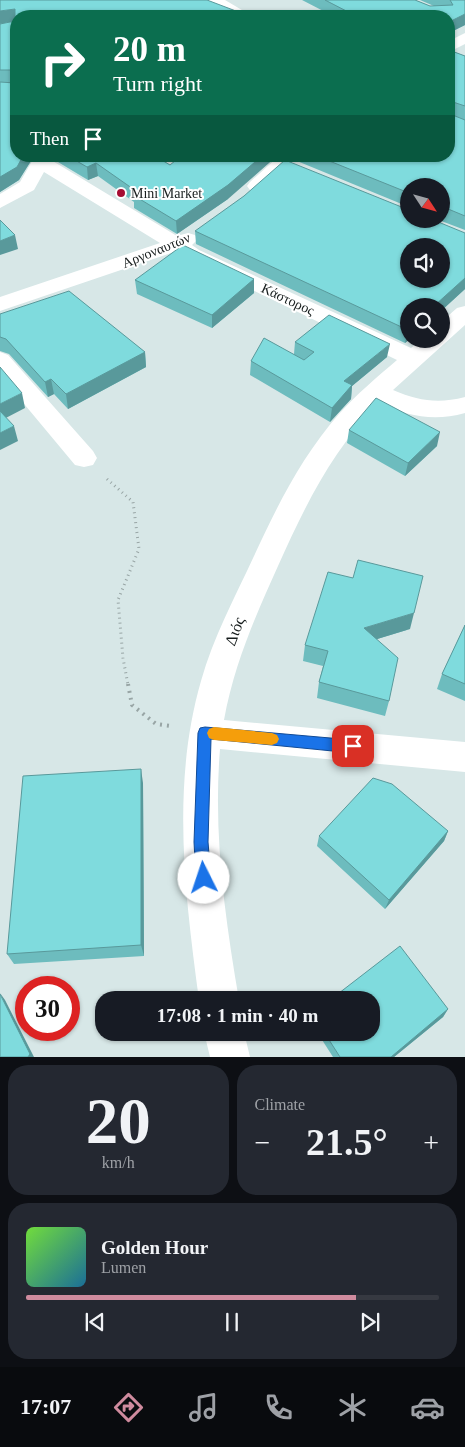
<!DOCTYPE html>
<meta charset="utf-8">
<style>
:root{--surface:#171b24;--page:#242831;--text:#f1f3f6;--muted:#9ea1a6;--line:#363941;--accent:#cf8b9e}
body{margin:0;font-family:"Times New Roman",serif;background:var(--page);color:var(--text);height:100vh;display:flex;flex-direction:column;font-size:19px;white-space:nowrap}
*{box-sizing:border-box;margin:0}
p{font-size:16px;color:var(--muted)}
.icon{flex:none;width:28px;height:28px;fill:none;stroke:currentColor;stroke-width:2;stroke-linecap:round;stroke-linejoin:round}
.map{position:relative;height:1057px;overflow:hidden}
.panel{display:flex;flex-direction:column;gap:8px;padding:8px;background:#0d0f14;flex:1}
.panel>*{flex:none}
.hud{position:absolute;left:10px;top:10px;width:445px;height:152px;border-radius:20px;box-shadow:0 1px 4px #0004;background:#0b6e4f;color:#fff;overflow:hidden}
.needle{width:32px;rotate:126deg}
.tools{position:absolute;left:400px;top:178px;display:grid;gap:10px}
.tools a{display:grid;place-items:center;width:50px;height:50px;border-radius:50%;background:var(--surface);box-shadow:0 1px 4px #0004;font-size:25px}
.speed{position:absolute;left:15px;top:976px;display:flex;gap:10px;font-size:25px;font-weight:700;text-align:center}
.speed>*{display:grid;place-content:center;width:65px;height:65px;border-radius:50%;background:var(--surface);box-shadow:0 1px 4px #0004;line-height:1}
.speed .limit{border:8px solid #d22;background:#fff;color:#111}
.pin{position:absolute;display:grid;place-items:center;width:42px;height:42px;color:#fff;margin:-21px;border-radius:10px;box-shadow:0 2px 8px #0006}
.me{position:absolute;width:55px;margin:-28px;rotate:356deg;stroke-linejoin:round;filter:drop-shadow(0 0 4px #0008)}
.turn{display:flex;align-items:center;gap:18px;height:105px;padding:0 20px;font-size:22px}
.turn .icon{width:65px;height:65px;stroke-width:2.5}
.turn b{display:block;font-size:35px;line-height:42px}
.then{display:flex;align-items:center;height:48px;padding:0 20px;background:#0003;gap:10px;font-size:19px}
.big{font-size:38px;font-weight:800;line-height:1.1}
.panel .tile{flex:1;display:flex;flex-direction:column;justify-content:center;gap:8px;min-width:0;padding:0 18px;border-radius:20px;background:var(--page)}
.panel .dial{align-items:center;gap:0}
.dial b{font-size:65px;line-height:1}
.song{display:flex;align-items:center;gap:15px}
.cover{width:60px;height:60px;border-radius:8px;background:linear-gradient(135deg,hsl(100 70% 55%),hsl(200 70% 35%))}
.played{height:5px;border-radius:2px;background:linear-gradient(90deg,var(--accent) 80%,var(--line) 80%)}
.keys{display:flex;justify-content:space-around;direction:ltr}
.heat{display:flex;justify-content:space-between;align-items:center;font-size:28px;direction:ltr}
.panel .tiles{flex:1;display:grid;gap:8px;grid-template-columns:1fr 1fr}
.tile:last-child{grid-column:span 2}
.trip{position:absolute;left:95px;top:991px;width:285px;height:50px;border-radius:20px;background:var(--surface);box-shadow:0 1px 4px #0004;font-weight:800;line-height:50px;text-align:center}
.tabs{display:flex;height:80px;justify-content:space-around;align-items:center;background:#090b0e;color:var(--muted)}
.tabs .icon{width:35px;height:35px}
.tabs .active{color:var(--accent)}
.tabs b{font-size:22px;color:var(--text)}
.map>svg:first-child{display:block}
</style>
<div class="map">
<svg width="465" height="1057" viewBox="0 0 465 1057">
<rect width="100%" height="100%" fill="#d7e7e7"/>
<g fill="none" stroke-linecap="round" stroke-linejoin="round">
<path stroke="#98a5a5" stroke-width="3" stroke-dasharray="1 4" stroke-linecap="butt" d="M107 479 133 502 139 549 118 600 123 658 128 685"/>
<path stroke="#98a5a5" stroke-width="4" stroke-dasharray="2 5" stroke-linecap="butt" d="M128 684 132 705 156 724 171 726"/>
<path fill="#fff" fill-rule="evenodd" d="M207 0H225L252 16H234Z
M465 33V44L449 52V41Z
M35 156H53L51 160 177 236 188 233 195 235 198 239 192 245 199 250 411 348 422 339H441V322L457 308 465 306V325L393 390C419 401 438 404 465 397V413C433 422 408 416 379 403 332 450 305 506 278 566 255 617 234 665 224 720L465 742V772L220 749C213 834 225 917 239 1000H199C185 895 171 785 201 681 213 638 235 597 254 556 277 506 302 456 339 414 357 394 377 377 397 360L174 252 0 311V297L160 243 44 172 34 190 0 208V194L20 182Z
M279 156H299L264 190H250L247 186 250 182Z
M0 352 8 355 93 451 97 458 93 465 84 467 75 465 0 375Z
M204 1032H244L250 1057H210Z"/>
</g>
<path fill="#6dbcbe" d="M302 0H415L430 6H434L420 0H465V25L449 33V16H333Z
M16 16V156H34L19 180 0 192V82L15 83 0 82V24L15 21Z
M449 50 465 56V230L436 219H441V186H409V207L297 161V156H449Z
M53 156H155L228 199 177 234 134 208V202L98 176 88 180 53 159Z
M195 231 465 233V289L441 311V306L409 339H410L405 343 196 244Z
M254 279V293L212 328 137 294 135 280Z
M0 314 145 352 146 367 68 409 54 394 48 397 9 354 0 351Z
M295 342 387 357 352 386 351 399 330 422 250 375 251 361 294 354Z
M349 430 437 446 405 476 347 443Z
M465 625V701L437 689 442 674Z
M410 629 377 639 389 701 385 716 317 698 319 682 323 666 303 661 305 645Z
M143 783 144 956 14 964 7 954Z
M448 831 444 841 385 909 317 846 319 836Z
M448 1009 443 1017 394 1057H333L317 1032H371Z"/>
<path fill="#59999b" d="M15 9 16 21 0 24V11Z
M465 14V25L449 33V22Z
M23 156H34L19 180 0 192V177Z
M262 156H277L228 199 177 234 176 221Z
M96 163 98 176 88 180 87 167Z
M15 235 18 249 0 255V241Z
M465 278V289L441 311V306H434Z
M254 279V293L212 328V315Z
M409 329V339H410L405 343 408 330Z
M390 344 387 357 352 386 351 399 330 422 332 408 344 381Z
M145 352 146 367 68 409 66 394Z
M51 379 54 394 48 397 45 382Z
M22 393 25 408 0 421V404Z
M14 426 18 441 0 450V433Z
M440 432 437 446 405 476 408 463Z
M414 613 410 629 361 644 364 628Z
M141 769 143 783 144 956 141 945Z
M448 831 444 841 385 909 389 900Z
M0 993 5 1000 34 1057H28Z
M448 1009 443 1017 394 1057H391Z"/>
<path fill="#7fdbdd" stroke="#59999b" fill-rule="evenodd" d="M0 0H207L249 16H16V156H23L17 167 0 177V82L15 83V70H0V24L15 21V9L0 11Z
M325 0H415L430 6 453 5 450 0H465V14L449 22V16H356Z
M449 50 465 56V106L450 101V114L465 120V216L441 206V186H409V193L317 156H449Z
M68 156H155L170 165 181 156H262L228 185 176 221 133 195 136 191 96 163 87 167Z
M285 160 409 210V219H431L465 233V278L434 306H409V329L408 330 195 231 244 196ZM409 246H441V279H409Z
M0 220 15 235 0 241Z
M183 245 254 279 212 315 135 280Z
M69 291 145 352 66 394 51 379 45 382 6 339 0 337V314Z
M329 315 390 344 344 381 352 385 332 408 251 361 264 338 304 360 314 352 295 342Z
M0 367 22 393 0 404Z
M376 398 440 432 408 463 349 430Z
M0 411 14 426 0 433Z
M358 560 423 576 414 613 364 628 398 658 389 701 319 682 328 651 305 645 328 572 353 578Z
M465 625V684L442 674Z
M141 769V945L7 954 23 776Z
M373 778 392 784 448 831 389 900 319 836Z
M400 946 448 1009 391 1057H340L324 1032H371V1000H330Z
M0 994 30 1054 28 1057H0Z"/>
<path fill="#1a73e8" stroke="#114b97" d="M205 727 353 740 358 742 360 746 358 751 353 753 211 739 208 842 211 878 209 883 204 885 199 883 196 878 194 842 198 733 200 728Z"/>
<path fill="#f59e0b" d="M214 727 272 733 277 735 279 739 277 743 272 745 214 740 209 738 207 733 209 729Z"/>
<circle fill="#a60c32" stroke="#fff" stroke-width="2" cx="121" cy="193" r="5"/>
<g text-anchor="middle" stroke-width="4" stroke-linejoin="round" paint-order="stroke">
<g font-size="14" fill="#171d1d" stroke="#fff" text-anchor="start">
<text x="131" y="198">Mini Market</text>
</g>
<g font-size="14" fill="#171d1d" stroke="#fff">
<text transform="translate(156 250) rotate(-22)" y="5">Αργοναυτών</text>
<text transform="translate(288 299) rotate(25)" y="5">Κάστορος</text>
</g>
<g font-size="16" fill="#171d1d" stroke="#fff">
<text transform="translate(234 631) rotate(-69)" y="6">Διός</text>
</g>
</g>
</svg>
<div class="tools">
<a><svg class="needle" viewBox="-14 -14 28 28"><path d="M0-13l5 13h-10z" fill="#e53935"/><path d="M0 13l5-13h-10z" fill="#9ea1a6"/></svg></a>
<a><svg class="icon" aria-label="sound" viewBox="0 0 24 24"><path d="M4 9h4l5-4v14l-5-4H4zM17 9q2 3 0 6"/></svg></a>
<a><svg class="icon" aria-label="search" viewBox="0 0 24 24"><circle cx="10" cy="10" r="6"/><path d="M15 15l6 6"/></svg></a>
</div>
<div class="speed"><div class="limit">30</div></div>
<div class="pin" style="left:353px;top:746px;background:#d93025"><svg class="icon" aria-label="arrive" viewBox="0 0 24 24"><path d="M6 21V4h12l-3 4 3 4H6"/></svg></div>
<svg class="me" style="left:204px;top:878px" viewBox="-20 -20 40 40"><circle r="19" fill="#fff"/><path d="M0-13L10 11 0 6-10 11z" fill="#1a73e8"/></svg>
<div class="trip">17:08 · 1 min · 40 m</div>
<div class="hud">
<div class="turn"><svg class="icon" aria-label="right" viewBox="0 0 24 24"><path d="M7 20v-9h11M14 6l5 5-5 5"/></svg><div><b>20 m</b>Turn right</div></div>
<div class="then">Then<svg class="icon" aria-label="arrive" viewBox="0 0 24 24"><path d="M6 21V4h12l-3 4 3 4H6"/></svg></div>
</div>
</div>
<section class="panel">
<div class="tiles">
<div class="tile dial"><b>20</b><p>km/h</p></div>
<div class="tile"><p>Climate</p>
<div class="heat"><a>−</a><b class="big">21.5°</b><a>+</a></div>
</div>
<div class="tile">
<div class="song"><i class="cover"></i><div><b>Golden Hour</b><p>Lumen</p></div></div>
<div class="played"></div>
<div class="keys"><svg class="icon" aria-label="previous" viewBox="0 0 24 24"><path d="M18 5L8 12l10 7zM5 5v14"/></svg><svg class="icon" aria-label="pause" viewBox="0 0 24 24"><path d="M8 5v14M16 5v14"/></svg><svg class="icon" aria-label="next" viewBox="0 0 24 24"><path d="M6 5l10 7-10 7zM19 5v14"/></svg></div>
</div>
</div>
</section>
<nav class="tabs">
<b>17:07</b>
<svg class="icon active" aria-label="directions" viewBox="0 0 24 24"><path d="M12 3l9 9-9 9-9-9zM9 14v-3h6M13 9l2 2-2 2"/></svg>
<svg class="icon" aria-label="music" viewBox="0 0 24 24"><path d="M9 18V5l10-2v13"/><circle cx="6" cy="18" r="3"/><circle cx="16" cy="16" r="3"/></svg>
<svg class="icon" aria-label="phone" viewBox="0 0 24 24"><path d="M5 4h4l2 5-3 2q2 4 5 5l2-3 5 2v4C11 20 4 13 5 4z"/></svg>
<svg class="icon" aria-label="climate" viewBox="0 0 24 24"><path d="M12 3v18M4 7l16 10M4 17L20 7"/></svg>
<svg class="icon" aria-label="car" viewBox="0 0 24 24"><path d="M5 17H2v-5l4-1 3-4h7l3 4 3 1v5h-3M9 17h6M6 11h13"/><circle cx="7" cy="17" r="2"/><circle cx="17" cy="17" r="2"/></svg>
</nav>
